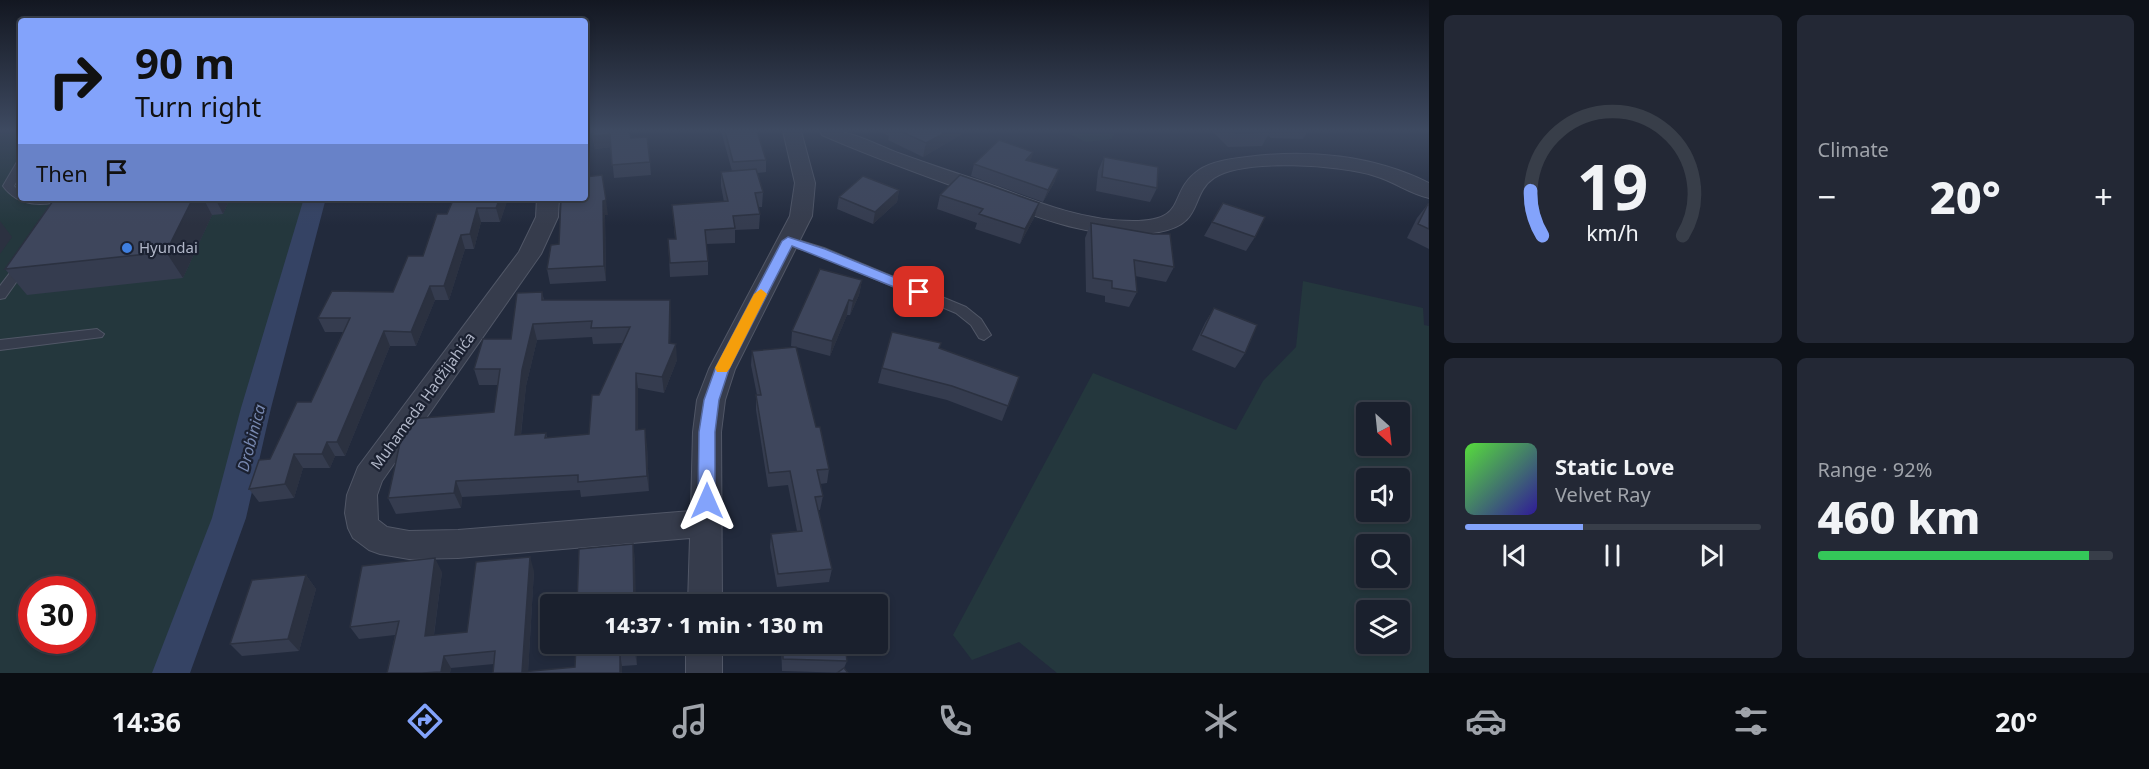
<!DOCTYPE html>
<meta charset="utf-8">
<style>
:root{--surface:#1a202d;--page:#232835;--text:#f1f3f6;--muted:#9fa3aa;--line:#383e49;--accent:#83a3fb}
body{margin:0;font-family:"Noto Sans",sans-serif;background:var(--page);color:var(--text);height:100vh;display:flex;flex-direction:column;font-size:22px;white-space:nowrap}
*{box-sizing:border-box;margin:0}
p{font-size:20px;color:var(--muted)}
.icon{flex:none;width:33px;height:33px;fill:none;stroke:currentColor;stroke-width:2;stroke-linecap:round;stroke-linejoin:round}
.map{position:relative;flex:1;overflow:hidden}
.sheet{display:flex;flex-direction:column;gap:15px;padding:15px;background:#0e1219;width:720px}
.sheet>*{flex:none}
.top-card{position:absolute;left:18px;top:18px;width:570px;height:183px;border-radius:6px;box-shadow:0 3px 9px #0003,0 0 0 2px var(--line);background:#83a3fb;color:#111;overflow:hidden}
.needle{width:39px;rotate:153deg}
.tools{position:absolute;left:1356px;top:402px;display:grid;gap:12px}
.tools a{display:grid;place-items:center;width:54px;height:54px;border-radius:6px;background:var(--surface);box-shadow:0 3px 9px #0003,0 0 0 2px var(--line);font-size:30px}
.speed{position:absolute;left:18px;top:576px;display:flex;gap:12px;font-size:30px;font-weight:700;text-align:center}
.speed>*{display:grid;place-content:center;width:78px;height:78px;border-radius:50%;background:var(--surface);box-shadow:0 3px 9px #0003,0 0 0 2px var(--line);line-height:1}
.speed .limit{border:9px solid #d22;background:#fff;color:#111}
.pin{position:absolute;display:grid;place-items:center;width:51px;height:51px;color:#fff;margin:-26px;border-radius:12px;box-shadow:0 3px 9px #0006}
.me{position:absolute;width:66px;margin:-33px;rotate:0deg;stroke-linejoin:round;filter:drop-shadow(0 0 4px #0008)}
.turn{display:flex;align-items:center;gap:21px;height:126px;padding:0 18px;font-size:27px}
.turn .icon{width:78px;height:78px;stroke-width:2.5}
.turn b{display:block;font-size:42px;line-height:51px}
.then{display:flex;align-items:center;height:57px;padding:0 18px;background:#0003;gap:12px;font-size:22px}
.big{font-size:45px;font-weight:800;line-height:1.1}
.sheet .tile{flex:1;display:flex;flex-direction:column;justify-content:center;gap:9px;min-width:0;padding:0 21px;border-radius:9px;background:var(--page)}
.sheet .dial{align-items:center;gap:0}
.dial svg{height:156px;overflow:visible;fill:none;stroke:var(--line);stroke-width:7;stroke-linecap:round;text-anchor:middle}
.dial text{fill:var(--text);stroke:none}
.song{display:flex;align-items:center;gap:18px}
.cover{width:72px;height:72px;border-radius:9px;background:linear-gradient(135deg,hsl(110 70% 55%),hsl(250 70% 35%))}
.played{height:6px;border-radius:3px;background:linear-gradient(90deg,var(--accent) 40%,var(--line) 40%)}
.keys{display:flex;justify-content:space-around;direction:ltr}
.heat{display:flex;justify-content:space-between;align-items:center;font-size:33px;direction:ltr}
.charge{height:9px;border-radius:4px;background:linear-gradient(90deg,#34c759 92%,var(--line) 0)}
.sheet .tiles{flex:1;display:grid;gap:15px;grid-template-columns:repeat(2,1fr)}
.trip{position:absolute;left:540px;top:594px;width:348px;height:60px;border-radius:6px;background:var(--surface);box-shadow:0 3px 9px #0003,0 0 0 2px var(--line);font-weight:800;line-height:60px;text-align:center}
.tabs{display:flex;height:96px;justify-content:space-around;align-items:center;background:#0a0d12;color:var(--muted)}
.tabs .icon{width:42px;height:42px}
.tabs .on{color:var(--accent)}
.tabs b{font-size:27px;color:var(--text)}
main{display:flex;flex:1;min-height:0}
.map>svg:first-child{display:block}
</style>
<main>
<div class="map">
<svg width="1429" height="673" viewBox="0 0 1429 673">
<rect width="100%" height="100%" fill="#222a3c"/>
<path fill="#24373d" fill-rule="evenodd" d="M0 131H21V198H315L256 408 229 518 171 673H0ZM32 590H82V640H32Z
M1063 131H1116L1112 139 1086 142Z
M1303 281 1423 308 1424 325 1429 326V673H1057L1019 642 972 660 953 635 1093 373 1236 430 1263 381 1296 347ZM1400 412V446H1366V412ZM1400 478V512H1366V478ZM1400 544V578H1366V544ZM1400 610V644H1366V610Z"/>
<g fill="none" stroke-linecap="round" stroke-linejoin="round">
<path fill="#354364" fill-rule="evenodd" d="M304 198H326L271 408 246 518 190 673H152L212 518 241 408Z"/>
<g stroke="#515767" stroke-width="2">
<path id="service" d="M21 161V173L14 186 21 193V198H70L68 200C43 206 19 208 3 186L17 162Z
M788 237 824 248 966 307 981 319 991 335 984 340 979 338 971 325 956 313 816 254 784 244 782 241Z
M23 260 29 264 5 298 0 299V286L19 261Z
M97 329 104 334 102 337 0 350V340Z"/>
</g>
<g stroke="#515767" stroke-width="2">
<path id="minor" d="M783 131H801L815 183 812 216 735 369 725 400 721 432 722 604H688L690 538 458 558 409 559 380 554 369 550 353 538 348 528 345 513 347 495 358 467 519 252 536 217 537 198H559L558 217 541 254 382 481 377 495 378 520 387 527 409 531 458 530 691 511 693 432 697 400 709 369 790 216 795 183Z
M820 131C849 128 874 144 901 154 931 165 962 175 992 185 1037 202 1083 221 1133 221 1190 221 1166 193 1199 170 1212 161 1231 159 1247 157 1308 149 1373 155 1429 183V198C1410 194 1393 181 1375 176 1341 165 1244 158 1214 178 1189 195 1205 224 1159 232 1090 245 1017 208 953 186 909 170 865 154 822 135Z
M686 644H722V673H686Z"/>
</g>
<use href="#service" fill="#363c4c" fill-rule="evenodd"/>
<use href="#minor" fill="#363c4c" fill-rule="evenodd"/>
</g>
<path fill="#353c4f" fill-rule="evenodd" d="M591 131H629L631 138 650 162 651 175 614 178 611 147 595 149Z
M721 131H757L766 160V172L757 173 763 192 762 207H758L760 214 759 229 735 230V243L706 244 708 261V275L670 277 668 239H675L672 205 724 202 721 186V172L732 171Z
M880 131H964V133L923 157 888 140 889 136Z
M1212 131H1308L1303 139 1271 138 1268 135 1262 146 1228 147Z
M1033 152 1030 161 1055 181 1043 202 971 176 974 164Z
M1104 157 1157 188 1150 202 1096 191 1098 171Z
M899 190 897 202 873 224 837 209 839 197Z
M940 195 1039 203 1034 218 1020 244 975 229 977 223 937 209Z
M55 198H230L223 214 212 215 183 278 27 295 5 269Z
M508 198 500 222H481L474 249H465L449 300H435L416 346H390L345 456H335L330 468H303L294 498 259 502 249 489 311 402 343 332H325L318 318 393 292 423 256 447 214Z
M561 198 608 215H605L606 281 550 284 547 269 559 244Z
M1223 203 1255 237 1246 251 1204 236Z
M1428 204H1429V249L1407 238 1417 218Z
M1091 223 1174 267 1166 282 1135 276 1137 292 1129 307 1105 302V296L1086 292 1085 238Z
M862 280 859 295 850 315H847L830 356 796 347 816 427 829 469 827 483 820 484 823 496 820 510H818L832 569 829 582 777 587 770 547 771 534 797 531 788 485 768 487 756 410V395H757L751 365 752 351 795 347 791 346 792 331Z
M542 292 544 300 671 316 670 343 677 360 664 393 638 388V430L647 445 649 491 581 497 580 490 462 497 461 508 396 514 388 498 494 412 498 385H479L474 369 511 339ZM592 337 593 344 623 343 599 395 589 434 547 438 546 433 521 435 526 386 537 340Z
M1214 308 1245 353 1235 368 1192 350 1205 323Z
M939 348 1019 377 1002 421 947 400 878 383 882 368Z
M534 571 528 672 575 667 636 644 637 665 622 666V673H493L494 664 451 668 450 673H387L395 635 359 639 350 627 442 572 434 635 467 632Z
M306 575 316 589 299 651 242 656 230 644Z
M781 644H845L847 661 844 668 848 673 782 671Z"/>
<path fill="#2b3140" d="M948 131H964V133L923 157 926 143Z
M610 134 611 147 595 149 593 136Z
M1033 152 1030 164 1026 160Z
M1059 169 1055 181 1043 202 1048 190Z
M899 190 897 202 873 224 875 212Z
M193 198H203L212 215 183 278 166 252Z
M215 198H230L223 214Z
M500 198H508L500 222 496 208Z
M606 200 608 215H605L606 281 604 266 603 201Z
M1039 203 1034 218 1020 244 1025 229Z
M477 208 481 222 474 249 470 234Z
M0 221 12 237 0 254Z
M461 235 465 249 449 300 444 286Z
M862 280 859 295 850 315 853 301Z
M430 286 435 300 416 346 411 332Z
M670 300 671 316 670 359 669 343Z
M849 300 847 315 830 356 832 341Z
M533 324 537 340 526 386 519 450 515 435 522 370Z
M384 331 390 346 345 456 337 442Z
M676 344 677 360 664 393 662 377Z
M636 373 638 388V446L636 430Z
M645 429 647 445 649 491 647 476Z
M327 442 335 456 330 468 322 454Z
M294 454 303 468 294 498 285 484Z
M456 481 462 497 461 508 454 493Z
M633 544 635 558 636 604H634Z
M530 557 534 571 528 673H522Z
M435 558 442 572 432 648 425 636Z
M306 575 316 589 299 651 288 639Z
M634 644H636L637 665 635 653Z
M620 654 622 666V673H620Z
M444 656 451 668 450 673H442L441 672Z"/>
<path fill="#3e465c" stroke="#2b3140" stroke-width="1.5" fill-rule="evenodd" d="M592 131H629L631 138 647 137 650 162 612 165 610 134 593 136Z
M725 131H757L766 160 733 162Z
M900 131H948L926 143Z
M1233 131H1268L1269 132 1235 133Z
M999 140 1033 152 1026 160 1059 169 1048 190 974 164Z
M1104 157 1158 167 1157 188 1102 177Z
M756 169 763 192 755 193 760 214 733 216 735 228 705 230 708 261 670 263 668 239H676L672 205 728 201 721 172Z
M602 175 606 200 603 201 604 266 547 269 551 245 559 244 561 198H585V177Z
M960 175 1039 203 1025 229 979 214 983 209 940 195Z
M863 176 899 190 875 212 839 197Z
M55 198H193L166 252 5 269Z
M454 198H500L496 208H477L470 234 461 235 444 286H430L411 332 384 331 337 442H327L322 454H294L285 484 249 489 259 460 270 459 297 402H311L350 318H318L332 291 393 292 408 256H423L437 214H447Z
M1223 203 1265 217 1255 237 1212 222Z
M1428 204H1429V229L1418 224Z
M1091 223 1153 234H1170L1174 267 1134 260 1137 292 1112 288V281L1093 278Z
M820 269 862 280 853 301 849 300 832 341 792 331Z
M542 292V300H670L669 343 676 344 662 377 636 373V430L645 429 647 476 578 482V475L456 481 454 493 388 498 403 429 411 419 494 412 500 369H474L483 339H511L517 293ZM592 321 591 328 630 327 599 395H592L589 434 545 438 546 433 515 435 522 370 533 324Z
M1214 308 1257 325 1245 353 1201 335Z
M892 332 941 343 939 348 1019 377 1008 406 952 386 882 368Z
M796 347 816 427H820L829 469 817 470 823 496 815 497 832 569 778 574 771 534 802 531 790 471 769 473 756 395H761L752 351Z
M633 544 634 604H577L579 549Z
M530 557 522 672 575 667 576 644H634L635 653 620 654V673H493L495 651 444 656 441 672 422 673H387L399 621 350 627 362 566 435 558 425 636 467 632 476 562Z
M306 575 288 639 230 644 252 580Z
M783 644H845L847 661 783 659Z
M844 668 848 673H837Z"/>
<linearGradient id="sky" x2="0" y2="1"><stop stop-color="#131721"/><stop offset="0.58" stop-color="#3e4a61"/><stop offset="1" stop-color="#3e4a61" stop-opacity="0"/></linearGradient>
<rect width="1429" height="225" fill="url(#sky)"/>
<path fill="#83a3fb" stroke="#556aa3" stroke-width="1.5" d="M788 237 825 249 923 289 925 292 923 295H914L792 246 729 369 719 400 715 432V501L712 506 707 508 701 506 698 501 699 432 704 400 715 369 782 241Z"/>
<path fill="#f59e0b" d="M761 289 767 294 730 368 727 372H717L715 368 754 294Z"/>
<circle fill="#3f7fe0" stroke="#1b2131" stroke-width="2" cx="127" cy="248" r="6"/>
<g text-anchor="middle" stroke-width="4.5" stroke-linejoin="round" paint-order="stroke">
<g font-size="15" fill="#b1b7c8" stroke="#1b2131" text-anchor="start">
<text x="139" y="253">Hyundai</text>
</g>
<g font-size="15" fill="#b1b7c8" stroke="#1b2131">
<text transform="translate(423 401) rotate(-54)" y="5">Muhameda Hadžijahića</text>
</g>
<g font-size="16" font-style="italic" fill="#7889b1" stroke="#1b2131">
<text transform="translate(251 438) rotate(-75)" y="6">Drobinica</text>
</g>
</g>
</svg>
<div class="tools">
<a><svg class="needle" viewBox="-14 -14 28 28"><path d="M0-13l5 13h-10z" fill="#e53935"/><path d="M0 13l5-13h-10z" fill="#9fa3aa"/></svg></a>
<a><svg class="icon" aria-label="sound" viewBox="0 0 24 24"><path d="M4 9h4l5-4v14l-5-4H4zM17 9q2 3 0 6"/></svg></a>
<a><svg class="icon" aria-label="search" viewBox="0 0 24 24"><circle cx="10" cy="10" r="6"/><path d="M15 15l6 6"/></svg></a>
<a><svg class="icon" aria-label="layers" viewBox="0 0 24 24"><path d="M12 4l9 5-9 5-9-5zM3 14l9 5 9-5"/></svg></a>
</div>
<div class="speed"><div class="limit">30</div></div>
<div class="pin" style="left:919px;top:292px;background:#d93025"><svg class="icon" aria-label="arrive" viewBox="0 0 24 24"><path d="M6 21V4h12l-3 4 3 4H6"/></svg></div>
<svg class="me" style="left:707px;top:501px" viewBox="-20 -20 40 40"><path d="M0-17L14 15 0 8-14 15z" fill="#83a3fb" stroke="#fff" stroke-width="4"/></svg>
<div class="trip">14:37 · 1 min · 130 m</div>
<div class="top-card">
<div class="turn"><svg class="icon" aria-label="right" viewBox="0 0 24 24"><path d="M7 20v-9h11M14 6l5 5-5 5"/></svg><div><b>90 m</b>Turn right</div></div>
<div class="then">Then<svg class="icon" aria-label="arrive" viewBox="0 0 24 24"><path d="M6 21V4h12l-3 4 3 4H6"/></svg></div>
</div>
</div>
<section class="sheet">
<div class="tiles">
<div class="tile dial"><svg viewBox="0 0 100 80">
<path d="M14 69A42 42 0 1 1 86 69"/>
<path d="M14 69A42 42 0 0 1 8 46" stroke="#83a3fb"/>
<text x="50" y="56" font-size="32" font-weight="700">19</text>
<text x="50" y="72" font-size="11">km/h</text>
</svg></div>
<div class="tile"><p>Climate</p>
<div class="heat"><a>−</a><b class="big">20°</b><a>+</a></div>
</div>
<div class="tile">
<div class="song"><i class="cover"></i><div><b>Static Love</b><p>Velvet Ray</p></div></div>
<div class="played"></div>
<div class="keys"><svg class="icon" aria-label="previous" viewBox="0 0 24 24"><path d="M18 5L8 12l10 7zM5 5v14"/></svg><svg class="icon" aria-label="pause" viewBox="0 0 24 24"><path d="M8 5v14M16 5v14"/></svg><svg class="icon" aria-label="next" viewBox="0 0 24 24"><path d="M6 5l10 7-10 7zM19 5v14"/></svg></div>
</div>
<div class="tile"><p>Range · 92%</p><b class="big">460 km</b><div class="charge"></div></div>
</div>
</section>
</main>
<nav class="tabs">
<b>14:36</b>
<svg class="icon on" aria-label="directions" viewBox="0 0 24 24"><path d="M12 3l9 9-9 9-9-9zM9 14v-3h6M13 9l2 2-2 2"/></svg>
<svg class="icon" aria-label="music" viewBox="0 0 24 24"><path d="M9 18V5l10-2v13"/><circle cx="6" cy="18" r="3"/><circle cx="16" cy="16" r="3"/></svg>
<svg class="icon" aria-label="phone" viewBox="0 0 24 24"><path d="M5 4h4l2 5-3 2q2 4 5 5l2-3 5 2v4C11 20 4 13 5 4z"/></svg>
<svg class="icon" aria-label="climate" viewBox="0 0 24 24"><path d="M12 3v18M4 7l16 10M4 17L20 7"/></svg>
<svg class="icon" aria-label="car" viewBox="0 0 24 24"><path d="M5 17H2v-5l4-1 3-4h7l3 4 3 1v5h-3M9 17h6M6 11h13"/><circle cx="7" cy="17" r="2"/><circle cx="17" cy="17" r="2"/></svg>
<svg class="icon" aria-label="filters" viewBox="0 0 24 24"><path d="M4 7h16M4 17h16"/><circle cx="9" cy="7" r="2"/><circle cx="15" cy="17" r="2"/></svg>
<b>20°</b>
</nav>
